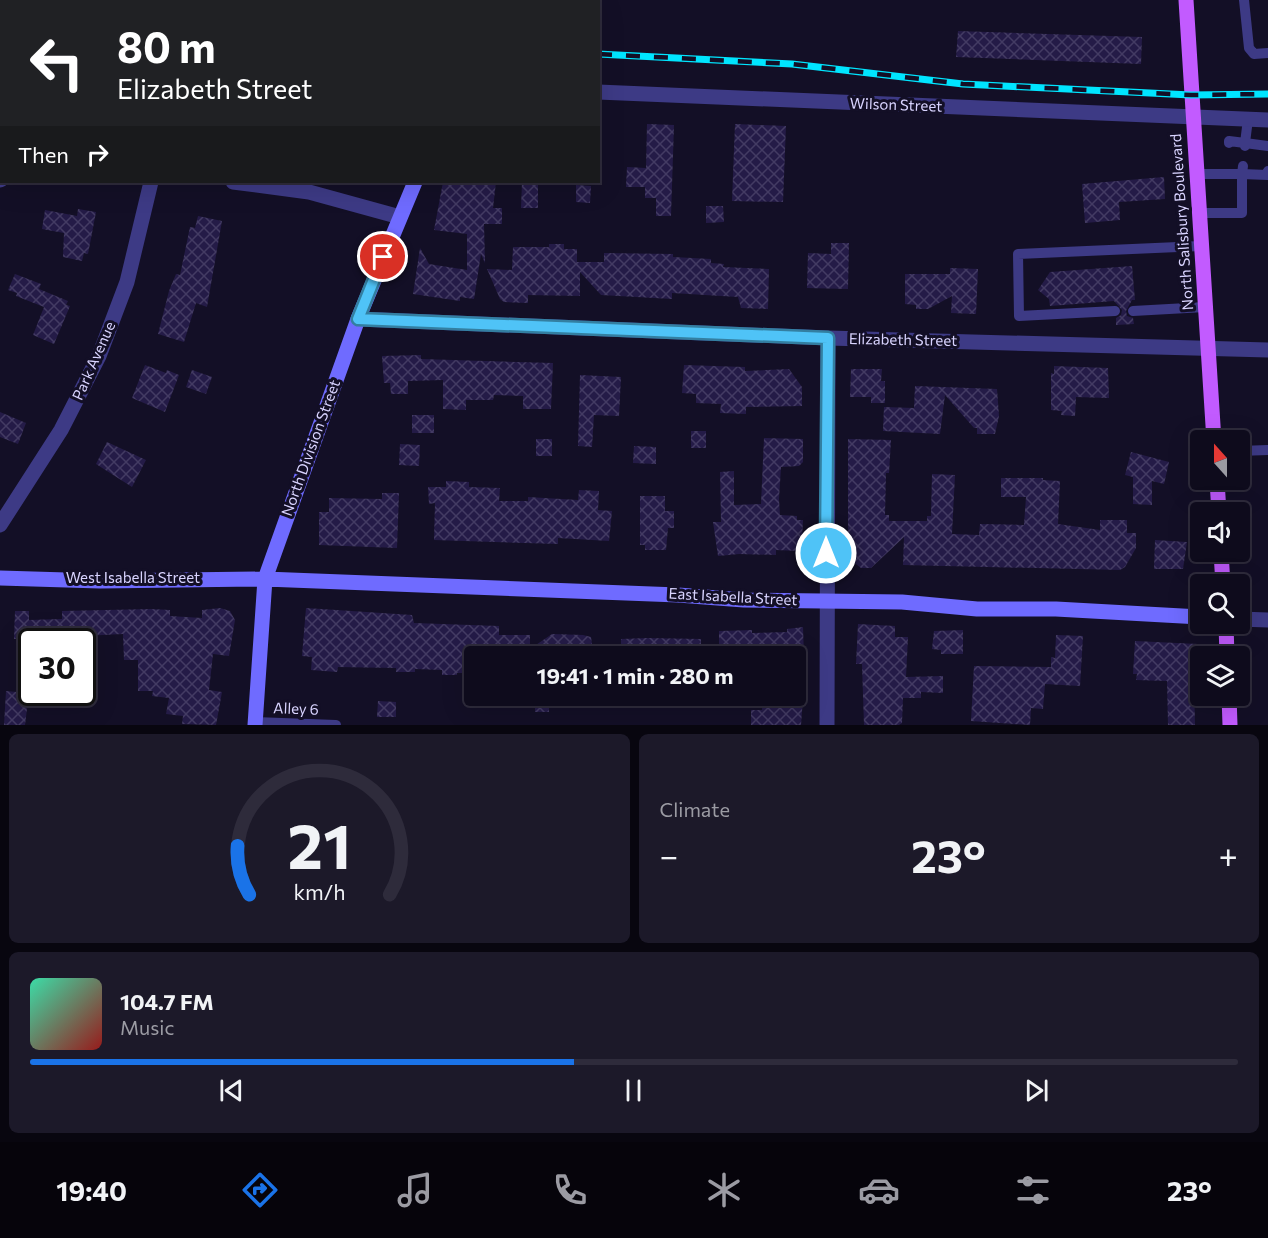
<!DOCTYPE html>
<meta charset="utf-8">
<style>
:root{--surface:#0e0b1c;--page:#1c1929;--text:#f1f3f6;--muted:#9b9ba3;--line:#2e2b3b;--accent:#1a73e8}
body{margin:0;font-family:Commissioner,sans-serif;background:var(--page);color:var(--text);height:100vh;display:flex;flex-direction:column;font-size:22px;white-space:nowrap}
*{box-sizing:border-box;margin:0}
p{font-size:20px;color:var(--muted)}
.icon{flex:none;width:33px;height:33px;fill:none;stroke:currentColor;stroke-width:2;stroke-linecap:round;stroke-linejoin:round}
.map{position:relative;height:725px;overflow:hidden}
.details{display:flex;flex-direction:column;gap:9px;padding:9px;background:#08060f;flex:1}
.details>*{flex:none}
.guide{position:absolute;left:0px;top:0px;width:600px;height:183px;box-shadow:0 6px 24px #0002,0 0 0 2px var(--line);background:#202124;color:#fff;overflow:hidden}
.needle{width:39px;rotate:339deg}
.fabs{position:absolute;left:1190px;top:430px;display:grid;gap:12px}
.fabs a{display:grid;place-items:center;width:60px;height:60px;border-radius:6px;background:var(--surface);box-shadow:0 6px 24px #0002,0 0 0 2px var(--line);font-size:30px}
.speed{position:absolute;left:18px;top:628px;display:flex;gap:12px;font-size:30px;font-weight:700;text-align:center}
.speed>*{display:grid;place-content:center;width:78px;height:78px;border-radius:50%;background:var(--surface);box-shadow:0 6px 24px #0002,0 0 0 2px var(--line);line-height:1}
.speed .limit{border:3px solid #111;border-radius:9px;background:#fff;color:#111}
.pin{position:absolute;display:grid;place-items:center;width:51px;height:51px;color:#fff;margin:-26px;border:3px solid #fff;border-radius:50%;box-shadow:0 2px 6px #0007}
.me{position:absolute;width:66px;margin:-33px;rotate:0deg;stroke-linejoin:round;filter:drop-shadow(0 0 4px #0008)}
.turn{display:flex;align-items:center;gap:21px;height:126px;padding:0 18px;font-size:27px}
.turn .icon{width:78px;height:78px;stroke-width:2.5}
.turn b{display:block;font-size:42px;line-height:51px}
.then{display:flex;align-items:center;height:57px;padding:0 18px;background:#0003;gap:12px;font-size:22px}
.big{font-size:45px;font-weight:700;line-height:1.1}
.details .widget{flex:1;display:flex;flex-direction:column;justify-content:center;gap:9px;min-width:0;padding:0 21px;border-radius:9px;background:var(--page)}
.details .dial{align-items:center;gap:0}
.dial svg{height:156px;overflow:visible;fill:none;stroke:var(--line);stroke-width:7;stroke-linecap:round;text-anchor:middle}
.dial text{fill:var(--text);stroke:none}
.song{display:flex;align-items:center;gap:18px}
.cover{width:72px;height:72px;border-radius:9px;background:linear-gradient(135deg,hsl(160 70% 55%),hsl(0 70% 35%))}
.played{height:6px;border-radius:3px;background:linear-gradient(90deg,var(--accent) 45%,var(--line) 45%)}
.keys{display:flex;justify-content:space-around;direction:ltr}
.heat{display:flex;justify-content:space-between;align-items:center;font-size:33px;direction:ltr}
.details .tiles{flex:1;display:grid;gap:9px;grid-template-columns:1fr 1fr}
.widget:last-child{grid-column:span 2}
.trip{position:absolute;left:464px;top:646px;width:342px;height:60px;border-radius:6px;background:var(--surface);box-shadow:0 6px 24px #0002,0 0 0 2px var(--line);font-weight:700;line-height:60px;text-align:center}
.dock{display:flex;height:96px;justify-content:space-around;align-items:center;background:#06040b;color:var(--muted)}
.dock .icon{width:42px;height:42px}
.dock .active{color:var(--accent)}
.dock b{font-size:27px;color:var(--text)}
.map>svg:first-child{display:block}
</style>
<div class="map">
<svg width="1268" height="725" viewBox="0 0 1268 725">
<defs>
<pattern id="building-cross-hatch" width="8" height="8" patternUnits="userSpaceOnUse" patternTransform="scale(1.5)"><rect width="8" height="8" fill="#241b47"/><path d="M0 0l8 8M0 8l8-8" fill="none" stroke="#433b63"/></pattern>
</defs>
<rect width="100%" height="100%" fill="#130f26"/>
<path fill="url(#building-cross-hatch)" d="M958 31 1142 37 1141 64 956 57Z
M647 124 674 125 671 216H656V198H645V187H626L627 167 646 168Z
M735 124 786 126 783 202 732 201Z
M1164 177 1165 199 1119 202 1120 220 1085 223 1082 184Z
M443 182H496L493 208H502V224H484L485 263 481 254 474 299 460 297V301L413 294 420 248 429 264 467 270V234L434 230Z
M522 182H538V208H521Z
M576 185 591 186 590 203 576 202Z
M706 206H723L724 222 706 223Z
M78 209 96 212 88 254 84 253 82 261 63 257 64 233 42 229 45 210 77 216Z
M198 216 222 221 207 307 196 303 184 342 158 334 169 291 176 274 180 275 190 227 195 228Z
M831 243H849L848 289 807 288 808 253 831 254Z
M549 244H564V249H577V262H604V253L673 254V257L711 259V263L724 264 723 267 769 269 768 309 741 308 738 297 672 293V299L601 295 580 272V296L528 295V303L504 302 500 299 487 269 512 270 513 247H549Z
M1132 266 1135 300H1132L1126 311 1127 316 1133 318 1134 324 1116 325V318L1121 315 1122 310 1114 301 1050 306 1049 299 1038 290 1050 272Z
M950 268 978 269 976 314 951 313 952 296 928 309H916V305L905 304V274H950Z
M15 274 41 284 39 289 68 301 66 305 70 306 54 344 33 335 44 307 16 296 17 293 8 290Z
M421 355V359L553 363 551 409H523V396L494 395 493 400H466V410L443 409V380L408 381V394H391L390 383H384L382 356Z
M145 365 166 373 167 370 179 375 165 412 132 398Z
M684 365 745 367V371L789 369 802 387V406L746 407V414L720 413 721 404 696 403V394L682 393Z
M1054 366 1108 368 1109 398 1076 397 1075 416 1061 415 1062 411 1051 410V373L1054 374Z
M851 369H882L881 381H885V403H871V397H850Z
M192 370 212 377 206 394 186 387Z
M580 375 621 377 619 416 594 415 592 447 578 446Z
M915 386 997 389 999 416 995 434H977V428H974L945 395 940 434 883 431 884 407 914 408Z
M0 412 26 423 18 444 0 437Z
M412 415H434V433H412Z
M691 431H706V448H691Z
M764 438 803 439V462L799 466 781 467 779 499 780 515 797 516V520H803L802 542H798V551L776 550V555L739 554 718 556 713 522H721L720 472 734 471V505L761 504Z
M536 439H552V456H536Z
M848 439 891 440 889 473H886L885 515H889V521H927V516H931L932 474 955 475 952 534 979 535 980 524 1024 525 1026 497H1001V478H1043V480L1060 481 1058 524 1100 530V520H1127V533H1136V548L1125 567 1120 570 903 565 904 537 871 568H861L852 561V542H848Z
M107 442 146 460 132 487 96 464Z
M400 444 420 445 419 466 399 465Z
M634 446 656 447V464L633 463Z
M1131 452 1169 462 1164 484 1152 481V505L1133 504V477L1125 475Z
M446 481 469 482V487L500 488 499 501H528V497L578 500 579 490 599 491 598 510 612 511 609 541 558 538V544L434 540 435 503 429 504 428 487H446Z
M382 493H399L397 548 319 545V512H329V498L382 499Z
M640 496H665V511H674V528H668L666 550H645V545H640Z
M1155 540 1187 542 1183 569H1154Z
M220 608 230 611 235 620 229 656 213 654 209 690 222 692 216 725 182 724 183 716 166 714 169 698 152 696 153 691H138V660H124L123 634 83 636V642H21V639H14L15 611H29V620L62 619V611L151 609 170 610V616L202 618V610Z
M306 608 412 615 414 623 499 626V635H530V649L552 634 583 635 591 637 592 644 588 657H474V673H457V675H442V670L415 669V672H396V668L338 667 337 672 311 670 312 657 302 656Z
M858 624 895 626V637H908L906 677 943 676V693L921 692V698H903L902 723 899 725H864L862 664H856Z
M803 627 804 657H730L729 650H719V631L752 630V633L787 632V629Z
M963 630V654H941V650L932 649 934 631Z
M1056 635 1083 636 1080 686 1045 684 1043 709 1031 708 1030 725 971 721 974 666 1051 667V657L1055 658Z
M647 638 701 639V657H621V639Z
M1135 641 1198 644V682H1194L1195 725H1168L1167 681 1136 680 1137 674H1133Z
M6 691 29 693 25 725H4Z
M535 696H549V712H535Z
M763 696 803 698 801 725H751V710H762Z
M378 701 396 702V717H377Z"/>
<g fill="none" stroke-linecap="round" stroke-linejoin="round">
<path stroke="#3d3a85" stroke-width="10" d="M1244 0 1249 48 1254 54 1268 53
M1229 143V141L1245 143 1248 119
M1245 146V143L1268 146
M1243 166 1242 174 1268 175V171
M1196 174H1242V213H1199
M1115 311 1019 316 1018 254 1201 246
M1133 311 1205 307
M1239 451 1268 450
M255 722 336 725"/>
<path stroke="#3d3a85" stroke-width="15" d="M598 92 1268 120
M0 180 2 179
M233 182 309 192 400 217
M358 319 828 338 1268 350
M0 525 61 430 99 356 127 282 151 182
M1239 619 1268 620
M827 725 828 338"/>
<path stroke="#6f6bff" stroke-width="15" d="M486 2V0
M0 578 100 581 265 579 678 595 744 600 902 602 977 609H1056L1200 617
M255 725 265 579 358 319 415 182"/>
<path stroke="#c25bff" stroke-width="15" d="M1186 0 1214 441
M1217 480 1219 513
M1221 552 1223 585
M1226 624 1227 657
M1229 696 1230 725"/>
<g stroke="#00e5ff" stroke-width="7">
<path id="rail" d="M0 38H2
M598 54 792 64 963 84 1191 95 1268 94"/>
</g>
<use href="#rail" stroke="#130f26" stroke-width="4.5" stroke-dasharray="14" stroke-linecap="butt"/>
</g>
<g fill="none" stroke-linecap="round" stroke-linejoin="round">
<g stroke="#337fa1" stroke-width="15">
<path id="route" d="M383 257 358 319 828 338 826 553"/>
</g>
<use href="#route" stroke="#4fc3f7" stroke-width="10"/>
</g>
<g text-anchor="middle" stroke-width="6" stroke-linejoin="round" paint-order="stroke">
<g font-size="15" fill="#d9d4ff" stroke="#130f26">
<text transform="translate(896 105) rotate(2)" y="5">Wilson Street</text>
<text transform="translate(1182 222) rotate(-94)" y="5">North Salisbury Boulevard</text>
<text transform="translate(903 340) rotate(1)" y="5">Elizabeth Street</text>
<text transform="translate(94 361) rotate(-66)" y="5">Park Avenue</text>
<text transform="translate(311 448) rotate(-70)" y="5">North Division Street</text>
<text x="133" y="583">West Isabella Street</text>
<text transform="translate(733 597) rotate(3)" y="5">East Isabella Street</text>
<text transform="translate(296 709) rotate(2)" y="5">Alley 6</text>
</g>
</g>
</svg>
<div class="fabs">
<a><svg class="needle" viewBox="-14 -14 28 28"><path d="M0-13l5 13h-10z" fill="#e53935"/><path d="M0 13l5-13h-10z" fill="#9b9ba3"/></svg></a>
<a><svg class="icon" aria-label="sound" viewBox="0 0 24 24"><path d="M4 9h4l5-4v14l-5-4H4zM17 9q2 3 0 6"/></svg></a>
<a><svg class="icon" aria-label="search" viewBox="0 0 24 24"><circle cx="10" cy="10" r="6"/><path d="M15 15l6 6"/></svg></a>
<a><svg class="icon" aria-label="layers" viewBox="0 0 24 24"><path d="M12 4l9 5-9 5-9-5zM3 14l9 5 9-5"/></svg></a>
</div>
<div class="speed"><div class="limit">30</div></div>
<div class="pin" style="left:383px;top:257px;background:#d93025"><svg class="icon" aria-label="arrive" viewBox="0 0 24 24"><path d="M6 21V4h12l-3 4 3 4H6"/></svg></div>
<svg class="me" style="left:826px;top:553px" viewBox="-20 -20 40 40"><circle r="17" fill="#4fc3f7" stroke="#fff" stroke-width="3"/><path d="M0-11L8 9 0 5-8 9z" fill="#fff"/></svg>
<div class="trip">19:41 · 1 min · 280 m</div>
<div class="guide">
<div class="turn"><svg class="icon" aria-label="left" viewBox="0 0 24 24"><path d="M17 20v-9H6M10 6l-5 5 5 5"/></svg><div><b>80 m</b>Elizabeth Street</div></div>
<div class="then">Then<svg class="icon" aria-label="right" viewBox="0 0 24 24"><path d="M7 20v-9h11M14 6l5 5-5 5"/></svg></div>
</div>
</div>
<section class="details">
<div class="tiles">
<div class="widget dial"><svg viewBox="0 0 100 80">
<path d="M14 69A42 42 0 1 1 86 69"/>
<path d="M14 69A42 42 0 0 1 8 44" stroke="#1a73e8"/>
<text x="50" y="56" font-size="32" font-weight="700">21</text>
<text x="50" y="72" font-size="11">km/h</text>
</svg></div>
<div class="widget"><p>Climate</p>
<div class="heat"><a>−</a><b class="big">23°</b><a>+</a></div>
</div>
<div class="widget">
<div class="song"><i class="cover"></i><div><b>104.7 FM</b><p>Music</p></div></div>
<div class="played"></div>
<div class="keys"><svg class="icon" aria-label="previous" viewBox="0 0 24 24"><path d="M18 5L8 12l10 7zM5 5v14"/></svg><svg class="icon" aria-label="pause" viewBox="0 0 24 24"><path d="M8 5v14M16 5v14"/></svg><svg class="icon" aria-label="next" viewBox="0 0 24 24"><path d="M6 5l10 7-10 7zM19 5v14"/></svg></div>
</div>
</div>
</section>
<nav class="dock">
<b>19:40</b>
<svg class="icon active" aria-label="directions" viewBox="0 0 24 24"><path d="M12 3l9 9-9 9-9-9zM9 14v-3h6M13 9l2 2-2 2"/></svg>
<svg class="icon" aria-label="music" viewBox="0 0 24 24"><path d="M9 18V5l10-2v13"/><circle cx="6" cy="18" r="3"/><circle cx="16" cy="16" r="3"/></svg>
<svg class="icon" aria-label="phone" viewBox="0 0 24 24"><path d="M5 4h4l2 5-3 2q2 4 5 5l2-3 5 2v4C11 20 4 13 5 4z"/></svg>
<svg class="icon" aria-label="climate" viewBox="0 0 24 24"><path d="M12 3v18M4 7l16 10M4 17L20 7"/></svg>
<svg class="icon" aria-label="car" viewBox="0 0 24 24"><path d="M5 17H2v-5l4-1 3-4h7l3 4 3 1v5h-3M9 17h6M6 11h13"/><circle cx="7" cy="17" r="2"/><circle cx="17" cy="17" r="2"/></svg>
<svg class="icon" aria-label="filters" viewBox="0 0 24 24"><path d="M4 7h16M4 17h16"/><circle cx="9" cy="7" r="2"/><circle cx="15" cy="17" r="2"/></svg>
<b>23°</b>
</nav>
